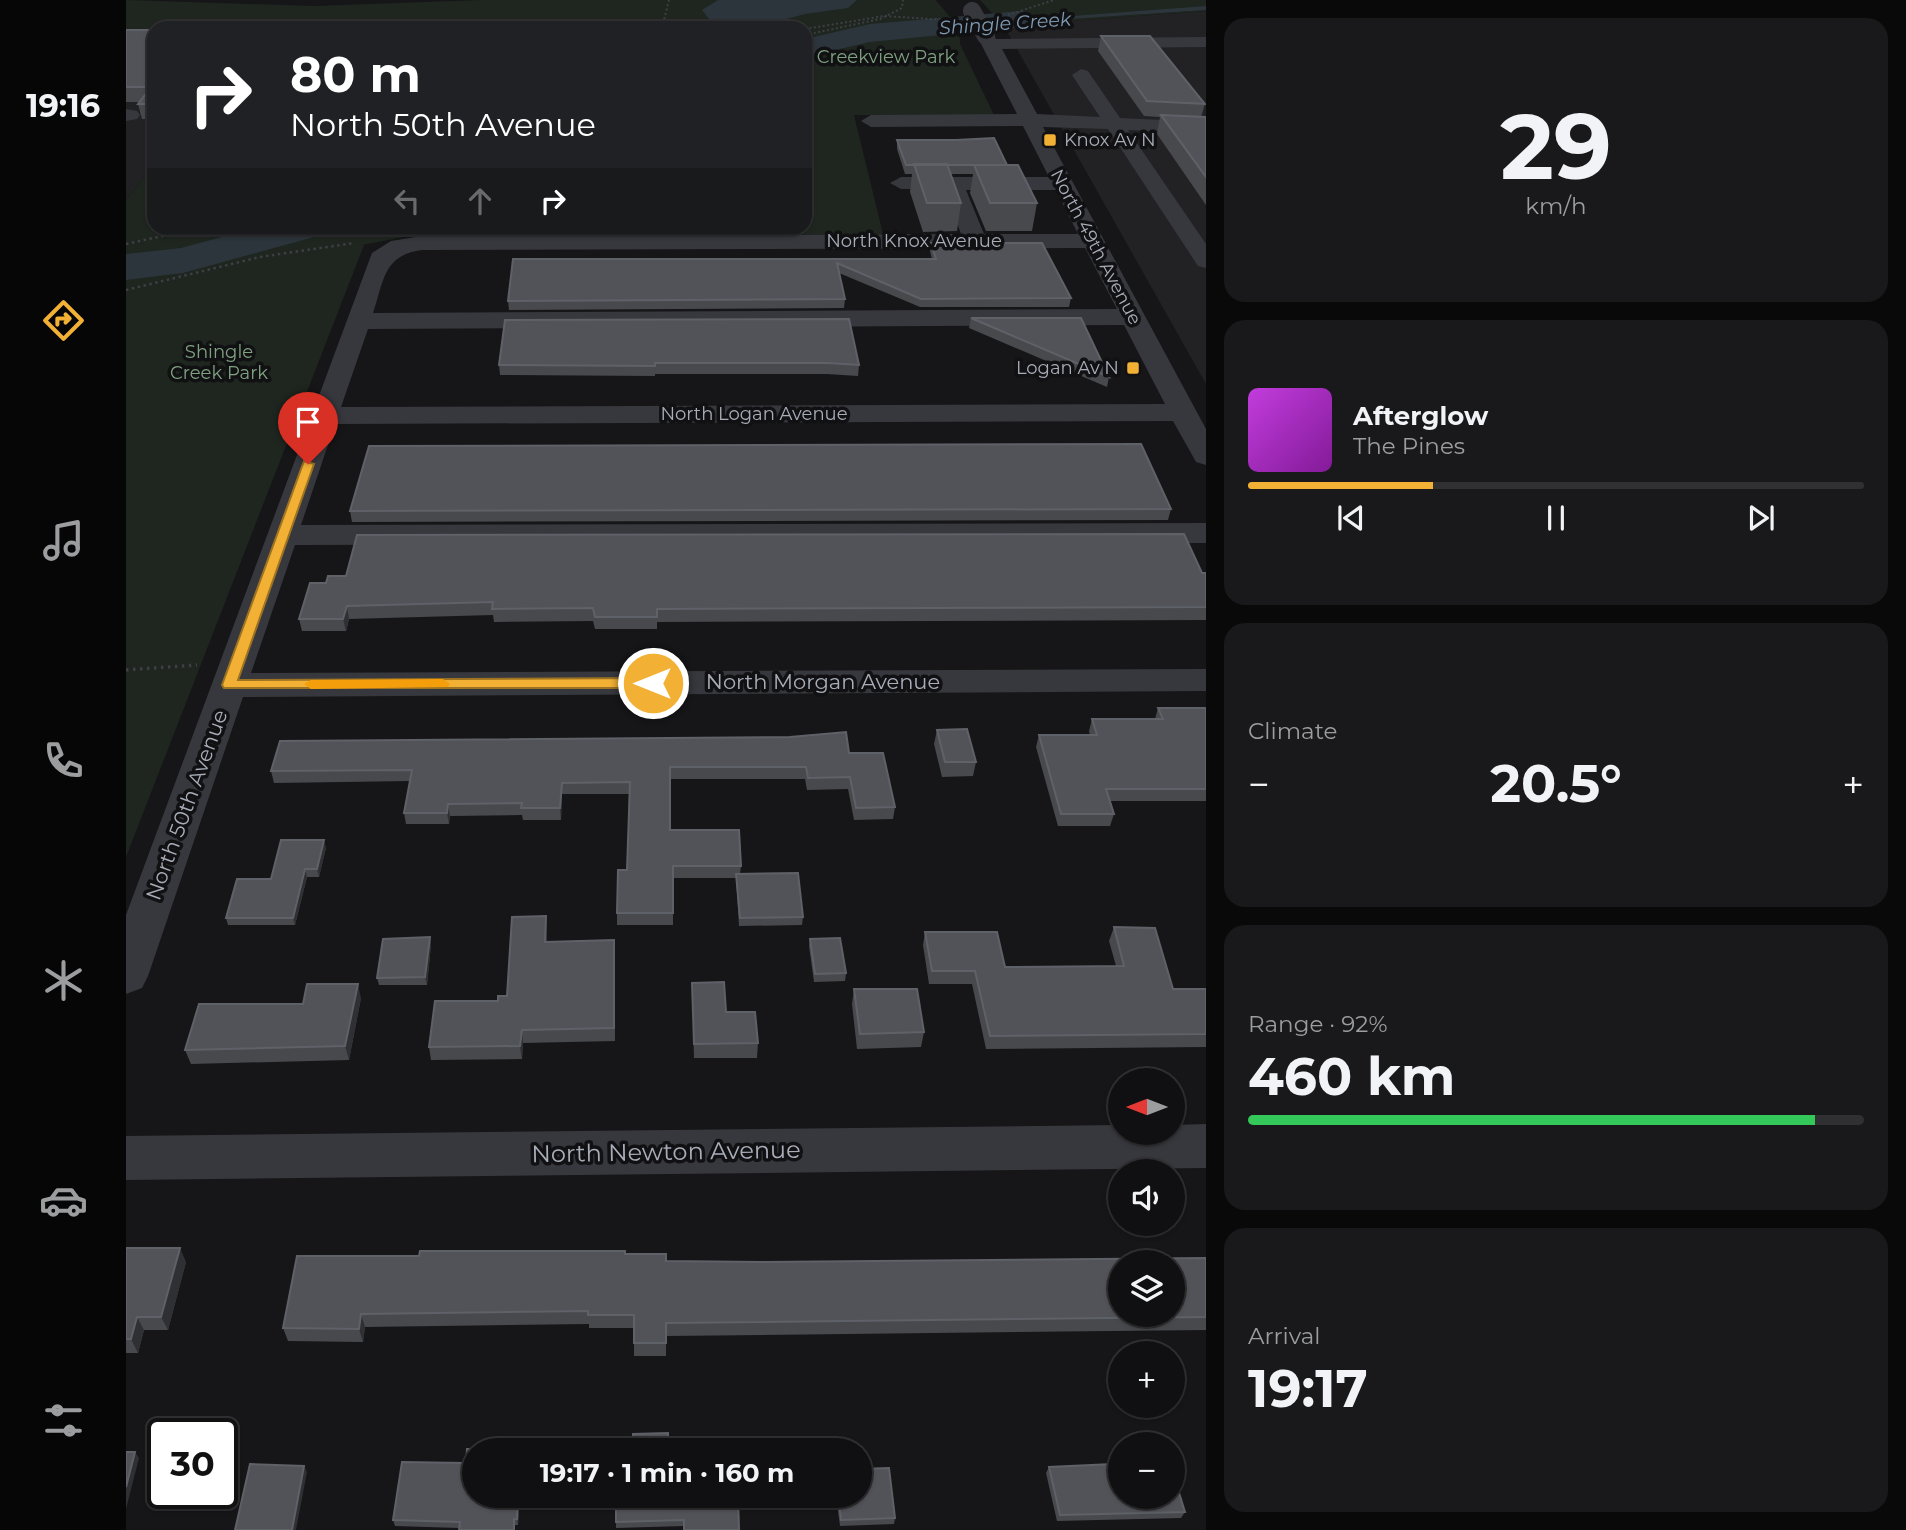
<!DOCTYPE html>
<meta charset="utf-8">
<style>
:root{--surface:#101012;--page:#19191b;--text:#f1f3f6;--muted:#9c9d9f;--line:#303032;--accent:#f2b134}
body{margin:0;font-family:Montserrat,sans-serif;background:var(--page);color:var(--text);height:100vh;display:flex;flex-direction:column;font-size:26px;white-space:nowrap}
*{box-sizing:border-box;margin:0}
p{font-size:23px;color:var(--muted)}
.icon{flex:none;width:38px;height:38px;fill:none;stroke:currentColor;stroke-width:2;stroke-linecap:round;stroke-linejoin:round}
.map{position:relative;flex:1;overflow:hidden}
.side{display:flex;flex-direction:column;gap:18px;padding:18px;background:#09090a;width:700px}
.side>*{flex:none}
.top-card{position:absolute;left:21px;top:21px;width:665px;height:214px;border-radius:21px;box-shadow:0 2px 5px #0004,0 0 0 2px var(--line);background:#202124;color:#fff;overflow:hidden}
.needle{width:46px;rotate:270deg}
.fabs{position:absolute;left:982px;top:1068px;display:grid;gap:14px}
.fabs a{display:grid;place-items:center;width:77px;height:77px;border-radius:50%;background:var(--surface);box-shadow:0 2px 5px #0004,0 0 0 2px var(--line);font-size:35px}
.speed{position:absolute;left:21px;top:1418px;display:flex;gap:14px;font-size:35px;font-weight:700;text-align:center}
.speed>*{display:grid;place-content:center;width:91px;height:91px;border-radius:50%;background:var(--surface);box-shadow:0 2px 5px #0004,0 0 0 2px var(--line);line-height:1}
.speed .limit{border:4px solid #111;border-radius:10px;background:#fff;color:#111}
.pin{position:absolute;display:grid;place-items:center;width:60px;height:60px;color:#fff;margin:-72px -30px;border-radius:50% 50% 50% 0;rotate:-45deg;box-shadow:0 0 7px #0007}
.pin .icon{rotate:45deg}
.me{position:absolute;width:77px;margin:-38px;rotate:270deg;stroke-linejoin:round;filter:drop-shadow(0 0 5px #0008)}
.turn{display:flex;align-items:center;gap:24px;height:147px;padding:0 28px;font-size:32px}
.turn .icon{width:91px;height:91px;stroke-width:2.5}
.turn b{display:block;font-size:49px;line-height:60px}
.lanes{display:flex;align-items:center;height:66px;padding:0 28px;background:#0003;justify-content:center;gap:35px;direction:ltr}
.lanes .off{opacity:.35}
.big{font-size:52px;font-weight:700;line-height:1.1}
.side .tile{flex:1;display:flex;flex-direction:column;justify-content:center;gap:10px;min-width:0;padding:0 24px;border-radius:21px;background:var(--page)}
.side .dial{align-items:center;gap:0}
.dial b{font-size:91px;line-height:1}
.song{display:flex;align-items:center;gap:21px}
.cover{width:84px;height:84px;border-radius:10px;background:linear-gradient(135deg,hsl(290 70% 55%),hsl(290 70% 35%))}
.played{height:7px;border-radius:4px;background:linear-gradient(90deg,var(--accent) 30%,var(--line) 30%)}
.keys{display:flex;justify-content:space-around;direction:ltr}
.heat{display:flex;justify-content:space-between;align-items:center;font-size:38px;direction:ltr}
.charge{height:10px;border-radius:5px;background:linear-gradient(90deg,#34c759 92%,var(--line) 0)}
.trip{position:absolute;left:336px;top:1438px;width:410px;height:70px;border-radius:35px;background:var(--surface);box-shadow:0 2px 5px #0004,0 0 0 2px var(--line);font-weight:700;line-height:70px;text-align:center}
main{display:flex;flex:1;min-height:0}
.menu{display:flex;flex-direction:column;width:126px;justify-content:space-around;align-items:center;background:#060607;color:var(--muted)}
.menu .icon{width:49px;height:49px}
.menu .selected{color:var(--accent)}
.menu b{font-size:32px;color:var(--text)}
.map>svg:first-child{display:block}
</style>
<main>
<nav class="menu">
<b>19:16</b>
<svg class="icon selected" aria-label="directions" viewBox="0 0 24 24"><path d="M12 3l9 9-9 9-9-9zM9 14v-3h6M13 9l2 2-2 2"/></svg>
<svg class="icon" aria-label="music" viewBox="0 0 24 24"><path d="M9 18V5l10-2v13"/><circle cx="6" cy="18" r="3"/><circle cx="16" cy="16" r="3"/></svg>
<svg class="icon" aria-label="phone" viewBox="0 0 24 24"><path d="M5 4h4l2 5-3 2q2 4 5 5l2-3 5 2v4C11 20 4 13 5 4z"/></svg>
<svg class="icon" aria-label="climate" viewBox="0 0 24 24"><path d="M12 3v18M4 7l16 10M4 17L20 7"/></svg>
<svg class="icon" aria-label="car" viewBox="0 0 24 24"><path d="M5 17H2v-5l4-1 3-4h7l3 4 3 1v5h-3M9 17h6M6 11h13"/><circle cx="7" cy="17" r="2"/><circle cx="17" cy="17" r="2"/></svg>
<svg class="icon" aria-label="filters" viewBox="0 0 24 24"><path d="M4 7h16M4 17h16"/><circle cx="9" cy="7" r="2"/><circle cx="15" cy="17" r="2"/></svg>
</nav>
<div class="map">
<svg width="1080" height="1530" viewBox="0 0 1080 1530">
<rect width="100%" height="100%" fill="#161618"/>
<path fill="#222225" d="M1080 11V384L878 26Z
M28 38V175H20L0 200V39Z"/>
<path fill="#1e261f" d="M0 0 188 6 356 0H809C820 11 835 28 834 44L868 115H728L757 234H293L236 245H238L0 857V200L20 175H28V228H679V28H28V38H0Z
M854 0H1080V11L878 26Z"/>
<path fill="#2c353c" d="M592 0H731L722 8 679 14 628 28H578L583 19 576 10Z"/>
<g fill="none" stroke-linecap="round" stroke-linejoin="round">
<path fill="#2c353c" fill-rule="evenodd" d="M1080 6V10L896 22 893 20Z"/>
<path fill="#2c353c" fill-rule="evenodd" d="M896 11 907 14 911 20 907 26 744 42 679 57V39L744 24Z
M129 228H194L188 237 57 273 0 280V254L55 248Z"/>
<path stroke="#3d3f44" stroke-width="2" stroke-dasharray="2 2.5" stroke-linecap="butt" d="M882 15 928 0
M536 28 543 0
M679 29 758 16 821 20
M679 35 754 19 776 8 777 0"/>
<path stroke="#3d3f44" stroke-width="2.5" stroke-dasharray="2.5 3.5" stroke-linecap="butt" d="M0 244 73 228
M0 290 134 257 228 243"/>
<path stroke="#3d3f44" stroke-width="3.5" stroke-dasharray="2.5 4.5" stroke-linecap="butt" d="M0 670 71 665"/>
<path fill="#37383d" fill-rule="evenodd" d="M860 31 866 32 870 39 1080 37V47L876 49 911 114 974 117 946 75 955 69 962 71 994 118 1080 122V134L1002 130 1080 244V268L1072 266 982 129 917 127 1080 429V465L1070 462 1047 421 209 424 175 525 1080 523V543L169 545 125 673 1080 669V691L117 697 22 976 16 988 0 994V915L246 253 265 241 296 236 835 234 819 189H775L764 183 775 177H923L897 126 745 127 735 121 745 115 891 114 851 36ZM840 190H930L952 234H858ZM959 248 991 309 247 313C258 281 257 255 296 250ZM998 325 1039 404 215 407 242 329Z
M0 109 11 111 14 115 11 119 0 121Z
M1080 1124V1168L0 1180V1136L994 1125V1132H1046V1125Z"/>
<path stroke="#37383d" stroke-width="18" d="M846 11 860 36"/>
</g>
<path fill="#47494d" d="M0 30H28V119H16L12 104 13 102H0Z
M975 36 1079 104 1075 117H1080V205L1031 134 1034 117 1018 116 972 51Z
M771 140 881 165 911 203 906 231H860L844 193 847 174H824L835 203 831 231 797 232 784 192 786 174H779L771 149Z
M805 243 945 298 943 307H794L713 273 719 299 718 308 383 310 382 301 387 259H806L804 251Z
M845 318 983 377 981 387 843 328Z
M379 320 733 365 732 376 701 374H529V376L374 375 373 365Z
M1045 509 1042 520 226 522 224 511Z
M1080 573V620L531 622V629H469L467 621 368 622 367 615 223 619 220 631H176L173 619 184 583Z
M1032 708H1080V801H983L988 814 984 826H932L910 747 913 735H964L963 731 966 719H1029Z
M811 730 850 762 847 776 816 777 808 744Z
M723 753 769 807 767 819 728 820 722 789 681 790 679 779H544V830L615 866 614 874 677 917 676 925 613 926 610 878H547V925H491V913L501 870 503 794H436L435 820H397L396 815 324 816 323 824H280L278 813 284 781 148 783 145 771Z
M200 848 193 877H181L169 925H102L100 918 145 879Z
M420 916 421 942 489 954V1041L397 1043 396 1059 305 1060 303 1047 381 996Z
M988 927 1047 989H1080V1047L860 1049 846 984H803L797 945 799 932 879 967 990 966 983 941Z
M304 937 305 945 301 985H253L251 978Z
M684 939 720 973 719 981 688 982 683 946Z
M566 983 600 1012 632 1043 631 1058H568Z
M728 989 798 1032 795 1047 731 1049 726 1004Z
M235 998 223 1060 65 1064 59 1050 177 1004Z
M0 1248 60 1262 42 1330H18L12 1353H0Z
M499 1254 540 1261 636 1262 1080 1258V1330L540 1336V1356H508V1328H463V1324L239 1327 237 1342 162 1341 157 1328 293 1256Z
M985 1456 1059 1512 1055 1518 931 1521 920 1473 923 1467 982 1464 981 1462Z
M394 1496 392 1525H389V1530H333V1528L269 1526 267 1520Z
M490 1496H612L558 1526 490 1528Z
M710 1496H733L769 1518 768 1524 714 1526Z"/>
<path fill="#2f3033" d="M221 606 223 619 220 631 217 619Z
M436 783V794L435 820 434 808Z
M322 804 324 816 323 824 321 813Z
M198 840 200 848 193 877 191 869Z
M179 869 181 877 169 925 167 918Z
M420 916 421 930 420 956 419 942Z
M304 937 305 945 301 985 299 977Z
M232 984 235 998 223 1060 219 1046Z
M396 1030 397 1043 396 1059 394 1046Z
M54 1248 60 1262 42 1330 35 1317Z
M235 1314 239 1327 237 1342 233 1329Z
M11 1317 18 1330 12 1353 5 1339Z
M9 1452 13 1458 0 1509V1487Z
M178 1466 181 1472 170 1530H166Z
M392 1496H394L392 1525 391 1519Z"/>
<path fill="#525359" stroke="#5f6168" stroke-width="2" fill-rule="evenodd" d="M0 30H28V104H12L25 87H0Z
M975 36H1024L1079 104 1021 101Z
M1035 115 1080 117V177Z
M868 138 881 165H780L771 140H830Z
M788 164H821L835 203H801Z
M848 165H892L911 203H864Z
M805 243H916L945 298 795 299 711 263 719 299 382 301 387 259H810Z
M845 318H955L983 377Z
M723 319 733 365 702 363H529V366L373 365 379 320Z
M1015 444 1045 509 224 511 243 446Z
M1058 534 1076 573H1080V607L531 609V617H469L467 608 366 609 367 602 221 606 217 619H173L184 583H200L202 576H220L231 535Z
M1032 708H1080V789H980L988 814H935L913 735H971L966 719H1037Z
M841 729 850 762H819L811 730Z
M720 732 723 753H757L769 807 730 808 724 777 682 778 680 767H544V830H613L615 866H547V913H491L492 870H501L504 782 436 783 434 808H395L396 803 322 804 321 813H278L286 770 145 771 154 741 664 737Z
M155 840H198L191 869H179L167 918H100L111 879H145Z
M672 873 677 917 614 918 610 874Z
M420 916 419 942 488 940V1028L396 1030 394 1046 303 1047 309 1001H372V996H381L386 917Z
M988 927 1029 928 1047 989H1080V1034L864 1036 849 971H806L799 932H871L879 967 998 966Z
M304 937 299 977 251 978 257 939Z
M714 938 720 973 689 974 684 939Z
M598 982 600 1012H629L632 1043 568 1044 566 983Z
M181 984H232L219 1046 59 1050 73 1004H177Z
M728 989H791L798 1032 734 1034Z
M0 1248H54L35 1317H11L5 1339H0Z
M294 1251H499V1254H540V1261L636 1262 1080 1258V1317L540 1323V1343H508V1315H462V1311L235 1314 233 1329 157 1328 171 1256H293ZM994 1262H1046V1314H994Z
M542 1433V1451H506L507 1434Z
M341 1449H396V1451H348V1496H392L391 1519H388V1530H333L334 1522 267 1520 276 1462 340 1463Z
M0 1452H9L0 1487Z
M994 1455V1496H1046V1470L1059 1512 934 1515 923 1467 987 1464 985 1456Z
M124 1464 178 1466 166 1530H109Z
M763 1468 769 1518 715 1520 712 1496H733V1469Z
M490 1496H612L613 1530H558V1520L490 1522Z"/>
<path fill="#f2b134" stroke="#9d7322" stroke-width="2" d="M178 461 188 464 112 680 527 678 534 683 527 688H98L96 685Z"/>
<path fill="#f59e0b" d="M317 679 324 684 322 687 185 689 178 684 185 680Z"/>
<g fill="#f2b134" stroke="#111113" stroke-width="2.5">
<rect x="917" y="133" width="14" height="14" rx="3.5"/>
<rect x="1000" y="361" width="14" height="14" rx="3.5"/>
</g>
<g text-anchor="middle" stroke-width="7" stroke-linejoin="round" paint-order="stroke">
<g font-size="18" fill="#7fa381" stroke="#111113">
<text x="760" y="63">Creekview Park</text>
<text x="93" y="358">Shingle<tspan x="93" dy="21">Creek Park</tspan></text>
</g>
<g font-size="18" fill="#a8adb8" stroke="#111113" text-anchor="start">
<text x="938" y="146">Knox Av N</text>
<text x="993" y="374" text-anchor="end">Logan Av N</text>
</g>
<g font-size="18" fill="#a8adb8" stroke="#111113">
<text x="788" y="247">North Knox Avenue</text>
<text transform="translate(970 247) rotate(62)" y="6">North 49th Avenue</text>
<text x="628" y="420">North Logan Avenue</text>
</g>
<g font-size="19" font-style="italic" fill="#7f9bb3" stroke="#111113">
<text transform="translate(879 23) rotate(-4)" y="7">Shingle Creek</text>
</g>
<g font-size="21" fill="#a8adb8" stroke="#111113">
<text x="697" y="689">North Morgan Avenue</text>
<text transform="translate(61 805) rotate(-70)" y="7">North 50th Avenue</text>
</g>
<g font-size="24" fill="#a8adb8" stroke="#111113">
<text transform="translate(540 1152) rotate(-1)" y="8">North Newton Avenue</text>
</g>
</g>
</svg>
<div class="fabs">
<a><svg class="needle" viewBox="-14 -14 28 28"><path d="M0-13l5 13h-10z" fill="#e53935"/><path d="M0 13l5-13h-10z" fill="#9c9d9f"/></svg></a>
<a><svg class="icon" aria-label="sound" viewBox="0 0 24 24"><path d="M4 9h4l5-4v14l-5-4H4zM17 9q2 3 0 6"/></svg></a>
<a><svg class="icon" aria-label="layers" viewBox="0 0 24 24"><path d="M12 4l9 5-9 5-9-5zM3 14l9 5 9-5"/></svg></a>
<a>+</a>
<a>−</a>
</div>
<div class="speed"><div class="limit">30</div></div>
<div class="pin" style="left:182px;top:464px;background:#d93025"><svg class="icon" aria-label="arrive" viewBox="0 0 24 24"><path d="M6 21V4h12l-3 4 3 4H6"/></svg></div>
<svg class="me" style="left:527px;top:683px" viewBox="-20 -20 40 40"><circle r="17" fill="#f2b134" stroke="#fff" stroke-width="3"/><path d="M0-11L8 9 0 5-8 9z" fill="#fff"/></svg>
<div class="trip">19:17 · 1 min · 160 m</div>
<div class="top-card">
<div class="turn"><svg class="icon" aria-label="right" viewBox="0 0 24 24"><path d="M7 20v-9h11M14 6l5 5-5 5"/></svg><div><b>80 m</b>North 50th Avenue</div></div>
<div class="lanes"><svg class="icon off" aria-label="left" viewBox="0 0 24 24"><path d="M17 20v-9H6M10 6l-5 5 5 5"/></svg><svg class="icon off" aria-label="ahead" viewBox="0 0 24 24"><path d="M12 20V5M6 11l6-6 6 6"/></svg><svg class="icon" aria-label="right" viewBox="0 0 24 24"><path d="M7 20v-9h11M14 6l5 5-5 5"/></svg></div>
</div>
</div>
<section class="side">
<div class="tile dial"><b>29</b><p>km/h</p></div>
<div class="tile">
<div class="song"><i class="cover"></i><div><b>Afterglow</b><p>The Pines</p></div></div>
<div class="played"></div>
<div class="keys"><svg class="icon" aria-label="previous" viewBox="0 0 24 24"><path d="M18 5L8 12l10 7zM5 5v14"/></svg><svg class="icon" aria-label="pause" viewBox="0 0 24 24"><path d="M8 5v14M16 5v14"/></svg><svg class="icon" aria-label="next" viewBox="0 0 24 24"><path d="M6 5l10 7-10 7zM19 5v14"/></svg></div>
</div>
<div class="tile"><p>Climate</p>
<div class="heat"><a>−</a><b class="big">20.5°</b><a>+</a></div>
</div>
<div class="tile"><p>Range · 92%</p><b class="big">460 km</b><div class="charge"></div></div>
<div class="tile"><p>Arrival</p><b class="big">19:17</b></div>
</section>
</main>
